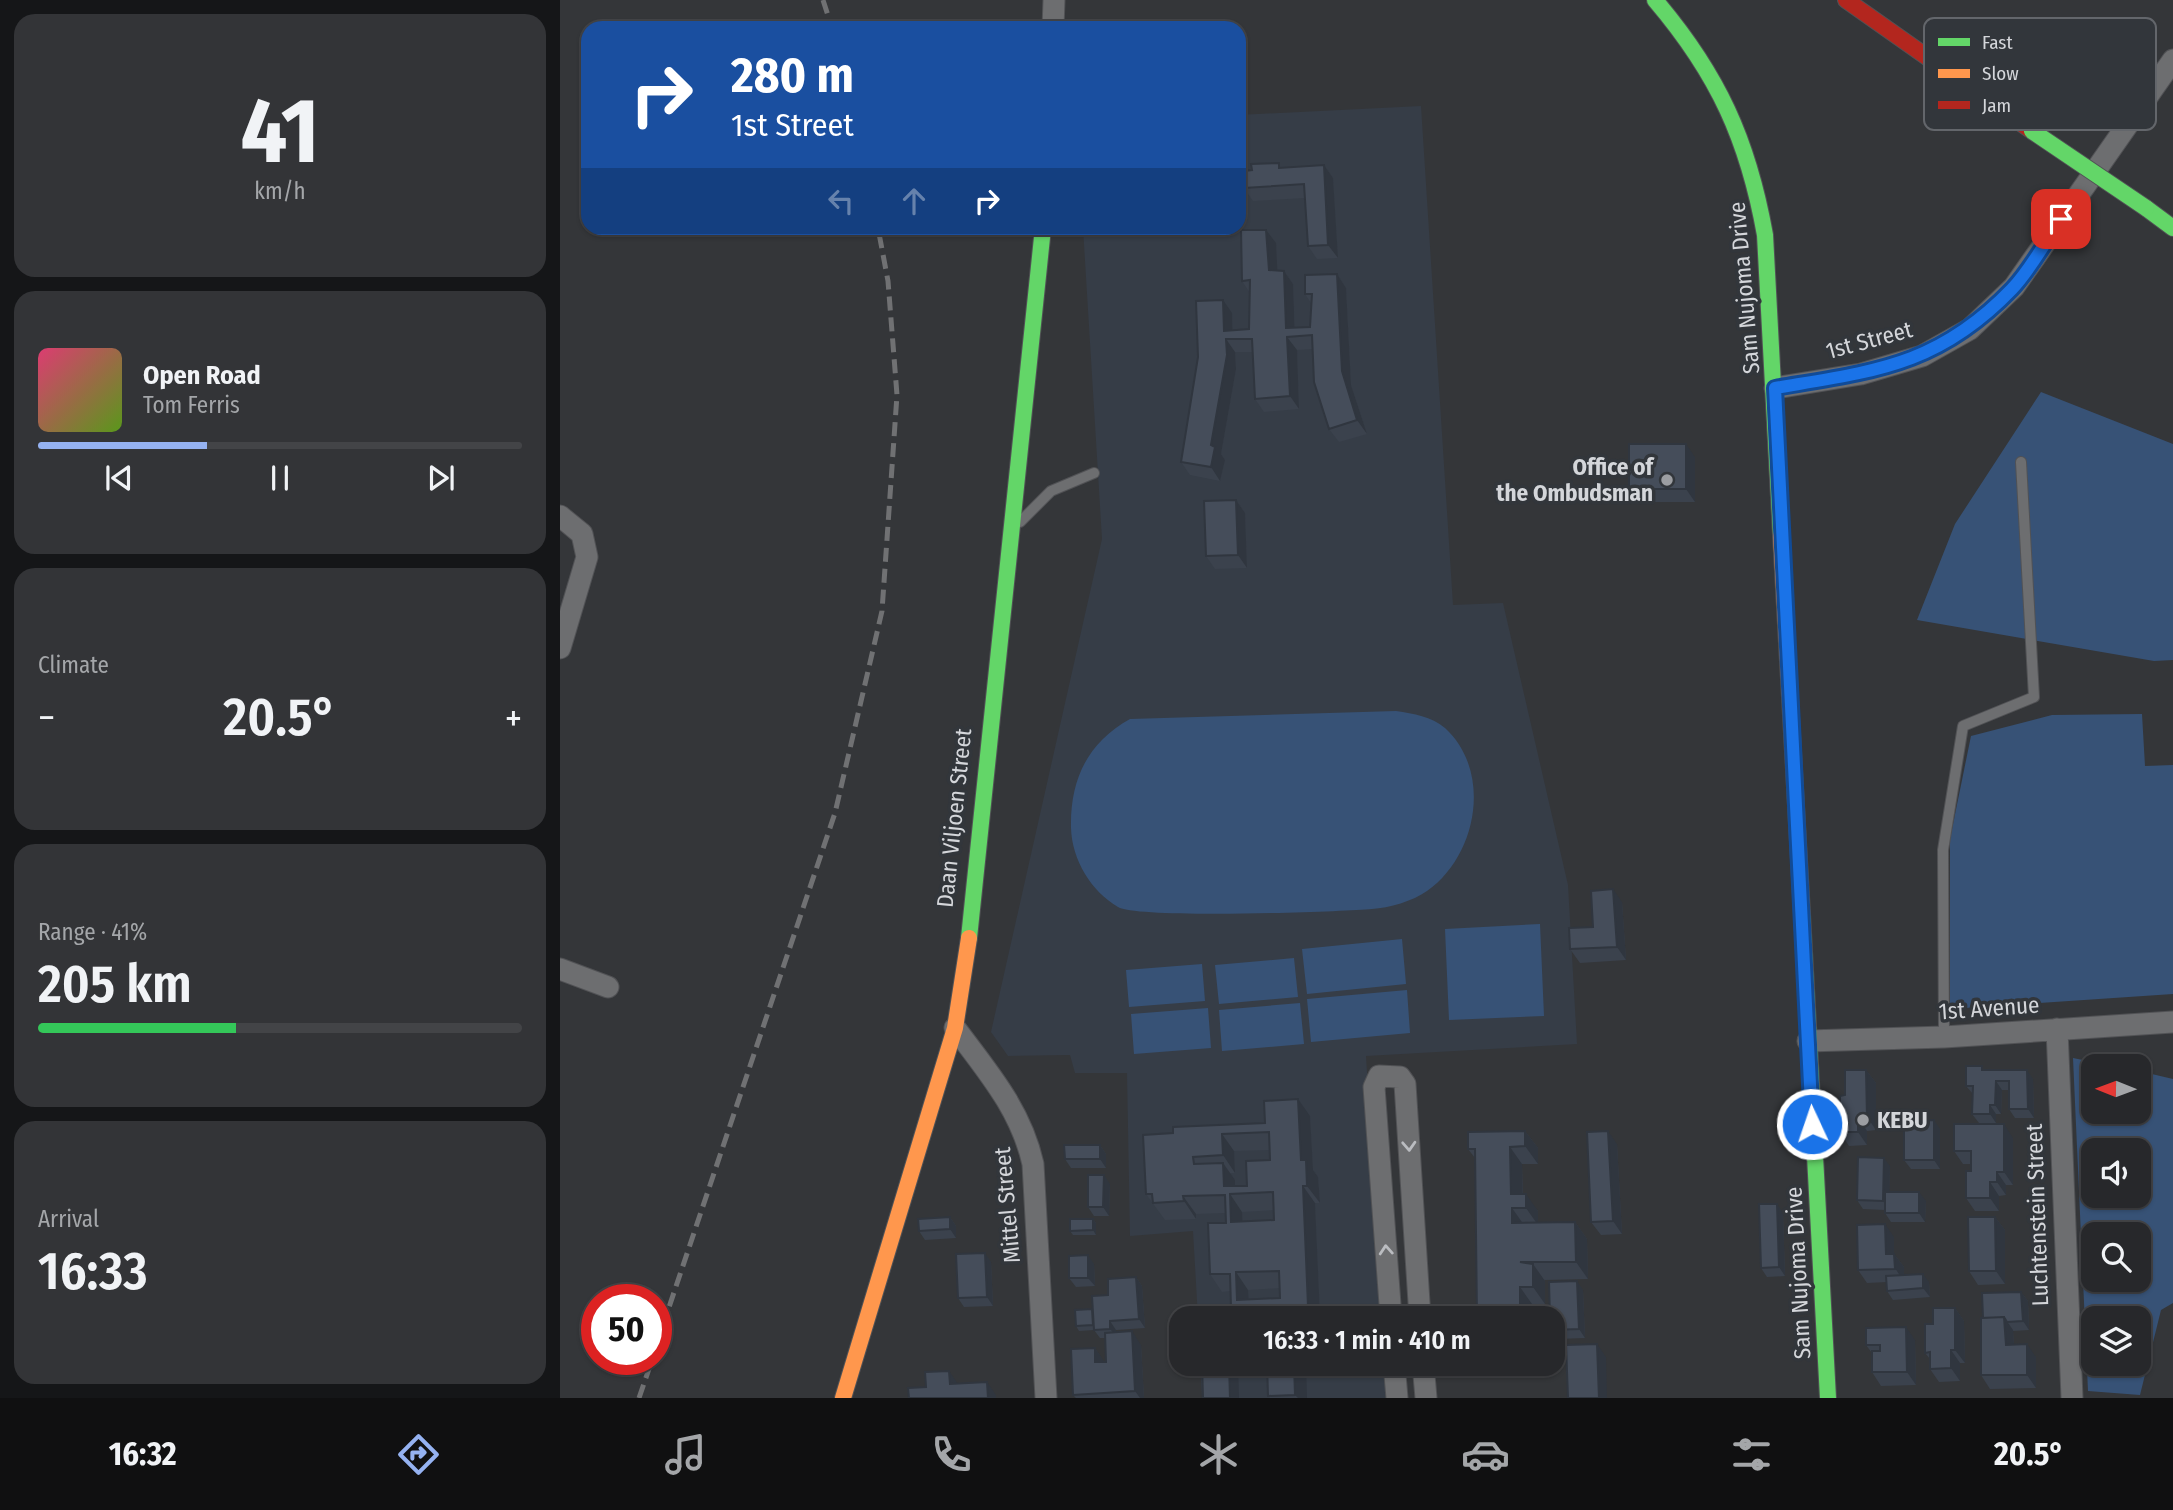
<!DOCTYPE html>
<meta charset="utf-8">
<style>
:root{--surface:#27282b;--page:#333437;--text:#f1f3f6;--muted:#a4a6a9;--line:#434447;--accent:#95b2f1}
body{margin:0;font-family:"Fira Sans Condensed",sans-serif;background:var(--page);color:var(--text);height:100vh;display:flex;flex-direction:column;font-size:26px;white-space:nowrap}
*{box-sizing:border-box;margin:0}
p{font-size:23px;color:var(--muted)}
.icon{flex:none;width:38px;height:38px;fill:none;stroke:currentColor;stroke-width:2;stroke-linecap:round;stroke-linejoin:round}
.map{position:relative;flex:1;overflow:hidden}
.drawer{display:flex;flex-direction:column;gap:14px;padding:14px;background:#151618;width:560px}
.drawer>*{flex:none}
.banner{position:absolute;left:21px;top:21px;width:665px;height:214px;border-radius:21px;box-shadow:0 2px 5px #0004,0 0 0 2px var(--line);background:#1a4fa0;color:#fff;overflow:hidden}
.needle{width:46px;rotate:271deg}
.fabs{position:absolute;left:1521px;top:1054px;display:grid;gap:14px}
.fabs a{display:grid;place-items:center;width:70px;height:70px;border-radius:14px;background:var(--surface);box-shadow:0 2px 5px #0004,0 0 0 2px var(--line);font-size:35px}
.speed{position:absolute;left:21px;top:1284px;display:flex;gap:14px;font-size:35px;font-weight:700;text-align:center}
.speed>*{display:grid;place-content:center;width:91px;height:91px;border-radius:50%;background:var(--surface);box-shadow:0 2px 5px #0004,0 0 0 2px var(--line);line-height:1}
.speed .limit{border:10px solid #d22;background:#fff;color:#111}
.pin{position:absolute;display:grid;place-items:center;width:60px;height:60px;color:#fff;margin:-30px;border-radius:14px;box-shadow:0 4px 10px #0006}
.me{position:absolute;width:77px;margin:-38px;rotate:357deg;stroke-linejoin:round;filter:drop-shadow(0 0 5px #0008)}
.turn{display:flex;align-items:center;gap:24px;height:147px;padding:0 35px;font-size:32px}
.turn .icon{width:91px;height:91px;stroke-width:2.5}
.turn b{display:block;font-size:49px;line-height:60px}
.lanes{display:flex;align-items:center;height:66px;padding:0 35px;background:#0003;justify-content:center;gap:35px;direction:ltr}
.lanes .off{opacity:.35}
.big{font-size:52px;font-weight:600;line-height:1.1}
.drawer .tile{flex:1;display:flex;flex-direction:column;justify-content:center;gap:10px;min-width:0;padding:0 24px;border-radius:21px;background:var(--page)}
.drawer .dial{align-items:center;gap:0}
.dial b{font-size:91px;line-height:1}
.song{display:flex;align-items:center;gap:21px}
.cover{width:84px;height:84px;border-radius:10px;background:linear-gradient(135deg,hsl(340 70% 55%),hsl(90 70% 35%))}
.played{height:7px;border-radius:4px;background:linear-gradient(90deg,var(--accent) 35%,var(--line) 35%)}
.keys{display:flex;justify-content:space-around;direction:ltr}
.heat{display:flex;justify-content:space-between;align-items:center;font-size:38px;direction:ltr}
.charge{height:10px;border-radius:5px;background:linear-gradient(90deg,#34c759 41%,var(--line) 0)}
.trip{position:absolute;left:609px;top:1306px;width:396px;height:70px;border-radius:21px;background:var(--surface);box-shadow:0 2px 5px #0004,0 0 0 2px var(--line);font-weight:600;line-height:70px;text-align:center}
.dock{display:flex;height:112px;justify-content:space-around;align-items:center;background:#101011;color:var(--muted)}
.dock .icon{width:49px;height:49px}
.dock .on{color:var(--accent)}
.dock b{font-size:32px;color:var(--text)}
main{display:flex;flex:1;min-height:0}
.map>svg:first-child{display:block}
</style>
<main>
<section class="drawer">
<div class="tile dial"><b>41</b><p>km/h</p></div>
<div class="tile">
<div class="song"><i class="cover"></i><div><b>Open Road</b><p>Tom Ferris</p></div></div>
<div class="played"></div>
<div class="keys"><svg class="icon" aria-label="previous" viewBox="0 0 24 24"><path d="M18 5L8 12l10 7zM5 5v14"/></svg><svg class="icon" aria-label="pause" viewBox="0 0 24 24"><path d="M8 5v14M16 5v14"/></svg><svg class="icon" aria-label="next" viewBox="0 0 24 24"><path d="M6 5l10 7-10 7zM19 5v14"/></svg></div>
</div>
<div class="tile"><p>Climate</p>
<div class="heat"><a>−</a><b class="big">20.5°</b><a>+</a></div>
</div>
<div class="tile"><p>Range · 41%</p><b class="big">205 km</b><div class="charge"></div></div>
<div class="tile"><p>Arrival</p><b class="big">16:33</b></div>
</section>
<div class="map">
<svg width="1613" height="1398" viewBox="0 0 1613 1398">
<rect width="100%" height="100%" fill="#343639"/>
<path fill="#363d47" d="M861 106 893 605 943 603 1008 885 1017 1044 806 1056 822 1318H638L633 1231 570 1236 567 1073H515L510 1055 448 1056 431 1032 542 539 523 228H679V115Z
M640 1363H825L827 1398H642Z"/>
<path fill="#375276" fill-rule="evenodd" d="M1481 392 1613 444V660L1594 661 1357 620 1395 524Z
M836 711C854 714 871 716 885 728 933 772 917 856 867 891 853 901 829 908 812 909 777 912 578 919 558 907 531 891 512 860 511 828 510 780 527 743 570 719Z
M1582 714 1585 766 1613 765V994L1390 1009V839L1411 736 1492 715Z
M980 924 984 1016 889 1020 885 929Z
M842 939 846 984 747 994 742 949Z
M734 958 738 997 659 1004 655 965Z
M642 964 645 1001 569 1007 566 970Z
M847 990 850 1033 751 1042 747 999Z
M740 1003 744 1044 662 1051 659 1010Z
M648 1008 651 1048 574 1054 571 1014Z
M1513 1058 1552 1066H1533V1111H1578L1579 1071 1613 1079V1303L1601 1310 1580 1395 1528 1391ZM1533 1150H1578V1195H1533ZM1533 1234H1578V1279H1533ZM1533 1318H1578V1363H1533Z"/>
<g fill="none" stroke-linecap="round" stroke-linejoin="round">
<g stroke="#515255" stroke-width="12">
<path id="lane" d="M460 522 491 491 534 473
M1384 1037 1383 850 1403 726 1474 697 1461 462"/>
</g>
<g stroke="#515255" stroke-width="23">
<path id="street" d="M493 28 494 0
M1215 388 1301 374 1362 356 1410 329 1454 287 1613 60
M0 516 22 534 27 557 0 648
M0 969 48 987
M395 1028C428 1072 461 1110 473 1164L486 1398
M1497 1029 1512 1398
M1248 1041 1384 1037 1613 1022
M831 1318 814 1087 819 1076 840 1077 845 1084 860 1318
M834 1363 837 1398
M863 1363 866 1398"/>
</g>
<g stroke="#515255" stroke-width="18">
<path id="fast" d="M1095 0C1158 74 1188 140 1205 235L1221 535
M1586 208 1613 228
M1242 914 1268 1398
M409 938 483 228"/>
</g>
<g stroke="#515255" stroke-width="18">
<path id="slow" d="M1221 535 1242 914
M283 1398 395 1028 409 938"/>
</g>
<g stroke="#515255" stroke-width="18">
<path id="jam" d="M1286 0 1472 131"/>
</g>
<use href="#lane" stroke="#6d6e70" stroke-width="10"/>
<use href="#street" stroke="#6d6e70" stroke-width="21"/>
<use href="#fast" stroke="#63d668" stroke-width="16"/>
<use href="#slow" stroke="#ff974d" stroke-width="16"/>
<use href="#jam" stroke="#b3261e" stroke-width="16"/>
<path stroke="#707173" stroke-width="5" stroke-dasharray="14 7" stroke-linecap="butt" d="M263 0 272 28
M96 1346 275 813 322 611 337 395 328 281 318 228
M79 1398 92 1360"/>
<g stroke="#515255" stroke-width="18" stroke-linecap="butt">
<path id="fast-bridge" d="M1472 131 1586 208"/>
</g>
<use href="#fast-bridge" stroke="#63d668" stroke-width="16"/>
</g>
<path fill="#3b424d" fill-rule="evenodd" d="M764 165 773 178 778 258 757 259 748 246 745 198 693 201 684 188 722 168Z
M716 243 717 271H724L733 284 735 328 750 327 751 303 745 294 777 274 786 288 791 385 807 434 779 442 769 429 753 349 737 350 739 409 704 412 695 399 693 352H675L676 369 661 454 665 460 660 481 630 475 621 462 672 313 673 330 689 329 690 293 682 281Z
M1135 457V502H1078L1069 489Z
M676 500 685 513 687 568 655 569 646 556Z
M1062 902 1066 960 1020 963 1010 949 1033 927Z
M1306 1070 1316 1083V1130L1307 1131V1145L1289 1146 1280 1132 1285 1095Z
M1424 1070 1473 1079 1474 1118H1455L1449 1109V1090H1442L1441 1114H1436V1123H1419L1412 1114 1413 1094 1406 1086Z
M750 1116 753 1170 758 1177 760 1203H755L760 1316 761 1318H678L671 1307 670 1291 662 1292 650 1274 666 1223 665 1213 636 1214V1219L605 1220 586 1194 613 1133ZM710 1150V1160L687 1186H675V1180L670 1173H675L674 1151ZM714 1210V1220L682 1222V1212ZM720 1288V1298L688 1300V1290Z
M1380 1129V1169H1351L1344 1160Z
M965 1131 978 1148V1164H962L963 1194 978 1211V1222H1015L1027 1239 1028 1279 984 1280 985 1281V1304H972V1318H917L915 1158 908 1149Z
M1453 1138V1185H1446V1195L1439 1196V1211H1415L1406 1198 1411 1171V1164H1403L1394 1151Z
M1057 1144 1062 1234 1041 1235 1031 1222Z
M540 1145 546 1154V1168H511L505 1159Z
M1330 1166 1329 1192 1366 1201 1365 1222H1331L1325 1213V1210L1303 1209 1297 1200Z
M550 1184 549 1216H534L528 1207Z
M1223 1213 1225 1276 1207 1277 1201 1268Z
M390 1217 396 1226V1238L365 1240 359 1231Z
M1435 1217 1445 1230V1284L1418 1285 1409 1271Z
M533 1219 536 1223V1235H513L510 1231Z
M1334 1237V1254L1344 1267V1275L1369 1282 1370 1297 1333 1300 1327 1291V1282L1307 1283 1298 1270Z
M431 1262 433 1306 404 1307 398 1298Z
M534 1264 535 1286 516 1287 509 1278Z
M576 1277 582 1286 585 1328 556 1330V1332L581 1345 584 1398H516L513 1395 535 1348 544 1362H546L545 1338H540L534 1330 519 1331 516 1326 532 1309 548 1295Z
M1023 1290 1025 1338 997 1339 992 1332V1318Z
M1461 1292 1468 1301 1469 1330 1453 1331 1454 1344 1476 1357V1388L1430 1389 1421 1375 1423 1318Z
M1395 1308 1404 1321 1405 1363H1400V1381L1379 1382 1370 1369V1359L1365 1353 1373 1324Z
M1355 1340 1356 1385 1321 1386 1312 1372V1353L1306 1345Z
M707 1363 747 1398H710L708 1396Z
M926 1363H986V1367L930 1368Z"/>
<path fill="#30363f" d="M764 165 773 178 778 258 768 245Z
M706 230 716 243 718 284 709 270Z
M724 271 733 284 735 337 726 328Z
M777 274 786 288 791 385 807 434 797 420 782 371Z
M663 300 672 313 673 339 664 331Z
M727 337 737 350 739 409 730 396Z
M666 339 675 352 676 369 661 454 665 460 660 481 651 467V445Z
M1126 444 1135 457V502L1126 489Z
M676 500 685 513 687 568 678 555Z
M1053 889 1062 902 1066 960 1057 947Z
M1306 1070 1316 1083V1130L1307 1117Z
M1467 1070 1473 1079 1474 1118 1468 1109Z
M1436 1081 1442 1090 1441 1114 1435 1105Z
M738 1099 750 1116 753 1170 758 1177 760 1203 747 1186 741 1160Z
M1430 1105 1436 1114V1123L1430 1114Z
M1298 1117 1307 1131V1145L1298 1132Z
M1374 1120 1380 1129V1169L1374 1160Z
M1444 1124 1453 1138V1185L1444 1172Z
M965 1131 978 1148V1164L965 1146Z
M1048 1131 1057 1144 1062 1234 1053 1221Z
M662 1134 674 1151 675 1173 663 1155Z
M540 1145 546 1154V1168L540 1159Z
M950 1147 962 1164 963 1208 951 1194Z
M1324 1158 1330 1166 1329 1210 1323 1201Z
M663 1163 675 1180V1194H670L682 1212 683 1240 671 1222 664 1186Z
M1437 1172 1446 1185V1195L1437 1182Z
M544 1175 550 1184 549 1216 543 1207Z
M1430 1182 1439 1196V1211L1430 1198Z
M743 1186 755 1203 760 1316 761 1318H754L748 1306Z
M1359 1192 1366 1201 1365 1222 1359 1213Z
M966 1194 978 1211V1225L966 1208Z
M623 1196 636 1214V1219L624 1201Z
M1217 1204 1223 1213 1225 1276 1219 1267Z
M952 1208 964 1225 952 1223Z
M390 1217 396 1226V1238L390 1229Z
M1435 1217 1445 1230V1284L1436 1271Z
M533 1219 536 1223V1235L533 1230Z
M1015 1222 1027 1239 1028 1279 1016 1262Z
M1325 1224 1334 1237V1254L1344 1267V1282L1326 1254Z
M425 1253 431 1262 433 1306 427 1297Z
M528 1255 534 1264 535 1286 528 1278Z
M973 1264 985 1281V1304L973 1287Z
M676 1272 688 1290 689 1307 677 1300Z
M1363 1274 1369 1282 1370 1297 1363 1288Z
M576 1277 582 1286 585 1328 579 1319Z
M1017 1281 1023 1290 1025 1338 1019 1329Z
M960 1287 972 1304V1318H960Z
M1461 1292 1468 1301 1469 1330 1463 1321Z
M667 1306 676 1318H668Z
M1395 1308 1404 1321 1405 1363 1395 1350Z
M1444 1317 1453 1330 1455 1358 1446 1345Z
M550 1321 556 1330 557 1337 550 1329Z
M1346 1327 1355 1340 1356 1385 1347 1372Z
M572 1331 581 1345 584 1398H580L575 1391Z
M1037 1344 1046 1357 1047 1398H1039Z
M1467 1344 1476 1357V1388L1467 1375Z
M535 1348 544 1361 545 1375 535 1362Z
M1391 1350 1400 1363V1381L1391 1368Z
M669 1363H678L679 1398H670Z
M734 1363H746L747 1398H738L735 1395Z
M389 1371 398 1384H390Z
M427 1382 436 1395V1398H428Z"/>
<path fill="#454d5a" stroke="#30363f" stroke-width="2" fill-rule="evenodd" d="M719 163V168L764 165 768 245 748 246 744 184 684 188 683 171 692 170 691 164Z
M681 230H706L709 270 724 271 726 328 750 327 752 294H745V275L777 274 782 371 797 420 769 429 754 382 752 335 727 337 730 396 695 399 692 339H666L667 355 651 445 655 447 651 467 621 462 638 357 636 301 663 300 664 331 689 329 690 280 682 281Z
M1069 444H1126V489H1069Z
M676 500 678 555 646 556 644 501Z
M1053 889 1057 947 1010 949 1009 928 1033 927 1031 891Z
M1406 1066H1422V1070H1467L1468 1109H1449V1081H1436L1435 1105H1430V1114H1412L1413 1086H1406Z
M1285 1070H1306L1307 1117H1298V1132H1280V1096L1285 1095Z
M738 1099 741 1160H746L747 1186H743L748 1306H753L754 1318H705V1306L671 1307 670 1274H650L648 1223H666L665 1195 623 1196 624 1201 593 1203 592 1194H586L583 1135 613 1133V1127L705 1123 704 1101ZM709 1132 710 1160 686 1161 687 1186H664L663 1163 634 1164 633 1157 663 1155 662 1134ZM713 1192 714 1220 671 1222 670 1194ZM719 1271 720 1298 677 1300 676 1272Z
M1374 1120V1160H1344V1121Z
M1394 1124H1444V1172H1437V1182H1430V1198H1406V1171H1411V1151H1394Z
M965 1131V1146L950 1147 951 1194H966V1208H952V1223L1015 1222 1016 1262H960L973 1264V1287H960V1318H917L915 1149H908V1132Z
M1048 1131 1053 1221 1031 1222 1027 1132Z
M504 1145H540V1159H505Z
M1298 1157 1324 1158 1323 1201 1297 1200Z
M528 1175H544L543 1207H528Z
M1325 1192H1359V1213H1325Z
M1199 1204H1217L1219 1267 1201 1268Z
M390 1217V1229L359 1231 358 1219Z
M1408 1217H1435L1436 1271H1409Z
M510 1219H533V1230L510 1231Z
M1325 1224 1326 1254H1334L1335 1269 1298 1270 1297 1225Z
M425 1253 427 1297 398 1298 396 1254Z
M528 1255V1278H509V1256Z
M1363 1274V1288L1327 1291 1326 1276Z
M576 1277 579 1319 550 1321V1329L534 1330 532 1296 548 1295V1279Z
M1017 1281 1019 1329 992 1330V1318H990L989 1282Z
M1461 1292 1463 1321 1447 1322 1444 1317 1423 1318 1422 1293Z
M667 1306 668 1318H640V1307Z
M1373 1308H1395V1350H1391V1368L1370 1369V1352L1365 1353V1324H1373Z
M532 1309 533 1325 516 1326 515 1310Z
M1444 1317 1446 1345 1467 1344V1375H1421V1318Z
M1346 1327 1347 1372H1312V1351H1320V1345H1306V1328Z
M572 1331 575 1391 513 1395 511 1349 535 1348V1362H546L545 1333Z
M1037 1344 1039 1398H1008L1006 1345Z
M642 1363H669L670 1398H643Z
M707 1363H734L735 1395 708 1396Z
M389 1371 390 1384 427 1382 428 1398H349L348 1388 366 1387 365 1372Z"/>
<defs><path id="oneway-chevron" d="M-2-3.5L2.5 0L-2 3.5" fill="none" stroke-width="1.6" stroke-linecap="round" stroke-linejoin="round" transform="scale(1.75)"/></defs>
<g stroke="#babcc0">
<use href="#oneway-chevron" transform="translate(849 1146) rotate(87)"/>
<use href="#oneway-chevron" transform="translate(826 1250) rotate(-94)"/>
</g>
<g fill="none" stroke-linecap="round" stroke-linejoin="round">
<g stroke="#114b97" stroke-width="18">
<path id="route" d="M1252 1124 1215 388C1315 371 1378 366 1452 289 1471 269 1485 242 1501 219"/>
</g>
<use href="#route" stroke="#1a73e8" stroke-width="12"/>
</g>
<g fill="#9c9ea2" stroke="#32363b" stroke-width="2.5">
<circle cx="1107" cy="480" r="7"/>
<circle cx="1303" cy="1120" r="7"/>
</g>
<g text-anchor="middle" stroke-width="7" stroke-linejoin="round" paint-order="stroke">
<g font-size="23" fill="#d4d6da" stroke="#32363b">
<text transform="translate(1184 288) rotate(-95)" y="8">Sam Nujoma Drive</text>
<text transform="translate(1309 340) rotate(-15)" y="8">1st Street</text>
<text transform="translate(394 818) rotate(-84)" y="8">Daan Viljoen Street</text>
<text transform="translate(1429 1008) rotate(-4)" y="8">1st Avenue</text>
<text transform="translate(447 1205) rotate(-95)" y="8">Mittel Street</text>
<text transform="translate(1477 1215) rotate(-92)" y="8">Luchtenstein Street</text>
<text transform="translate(1238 1273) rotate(-93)" y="8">Sam Nujoma Drive</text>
</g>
<g font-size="23" font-weight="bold" fill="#d4d6da" stroke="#32363b" text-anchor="end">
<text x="1093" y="475">Office of<tspan x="1093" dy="26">the Ombudsman</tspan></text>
<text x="1317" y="1128" text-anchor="start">KEBU</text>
</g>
</g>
<rect x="1364" y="18" width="232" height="112" rx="10" fill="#32363b" stroke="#63666b" stroke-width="2"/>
<rect x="1378" y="38" width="32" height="8" fill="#63d668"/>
<rect x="1378" y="69" width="32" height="9" fill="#ff974d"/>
<rect x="1378" y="101" width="32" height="8" fill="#b3261e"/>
<g font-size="19" fill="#d4d6da">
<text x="1422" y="49">Fast</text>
<text x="1422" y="80">Slow</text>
<text x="1422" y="112">Jam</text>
</g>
</svg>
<div class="fabs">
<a><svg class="needle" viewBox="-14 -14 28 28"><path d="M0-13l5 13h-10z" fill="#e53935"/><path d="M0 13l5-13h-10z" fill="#a4a6a9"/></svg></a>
<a><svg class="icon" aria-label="sound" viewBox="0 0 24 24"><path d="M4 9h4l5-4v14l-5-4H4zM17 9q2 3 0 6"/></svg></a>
<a><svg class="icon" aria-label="search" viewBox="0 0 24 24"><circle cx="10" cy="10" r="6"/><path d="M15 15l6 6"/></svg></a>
<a><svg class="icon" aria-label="layers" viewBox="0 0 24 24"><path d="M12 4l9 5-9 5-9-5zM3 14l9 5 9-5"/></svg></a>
</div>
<div class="speed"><div class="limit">50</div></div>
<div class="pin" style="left:1501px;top:219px;background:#d93025"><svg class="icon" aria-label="arrive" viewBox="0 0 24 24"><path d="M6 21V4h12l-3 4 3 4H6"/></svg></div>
<svg class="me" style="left:1252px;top:1124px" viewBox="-20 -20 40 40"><circle r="17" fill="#1a73e8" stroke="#fff" stroke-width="3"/><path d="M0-11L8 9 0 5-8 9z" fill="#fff"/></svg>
<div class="trip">16:33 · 1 min · 410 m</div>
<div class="banner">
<div class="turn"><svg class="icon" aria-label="right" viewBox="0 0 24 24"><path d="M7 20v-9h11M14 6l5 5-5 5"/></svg><div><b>280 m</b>1st Street</div></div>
<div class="lanes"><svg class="icon off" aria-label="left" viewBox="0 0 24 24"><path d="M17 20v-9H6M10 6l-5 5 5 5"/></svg><svg class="icon off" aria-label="ahead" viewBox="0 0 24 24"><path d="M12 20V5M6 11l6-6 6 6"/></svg><svg class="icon" aria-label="right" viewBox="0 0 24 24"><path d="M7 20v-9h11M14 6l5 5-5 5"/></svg></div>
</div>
</div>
</main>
<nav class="dock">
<b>16:32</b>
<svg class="icon on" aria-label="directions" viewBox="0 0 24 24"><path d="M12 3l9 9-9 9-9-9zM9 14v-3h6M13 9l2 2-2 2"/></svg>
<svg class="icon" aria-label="music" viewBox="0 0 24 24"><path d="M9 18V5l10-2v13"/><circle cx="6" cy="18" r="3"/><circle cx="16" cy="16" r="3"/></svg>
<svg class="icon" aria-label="phone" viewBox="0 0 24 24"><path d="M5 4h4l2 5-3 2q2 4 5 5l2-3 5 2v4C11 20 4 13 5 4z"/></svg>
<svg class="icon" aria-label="climate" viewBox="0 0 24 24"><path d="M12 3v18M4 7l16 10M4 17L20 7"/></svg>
<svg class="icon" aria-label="car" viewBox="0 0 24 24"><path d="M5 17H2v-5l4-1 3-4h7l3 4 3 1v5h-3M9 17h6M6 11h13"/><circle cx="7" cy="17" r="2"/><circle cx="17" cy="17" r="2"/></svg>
<svg class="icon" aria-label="filters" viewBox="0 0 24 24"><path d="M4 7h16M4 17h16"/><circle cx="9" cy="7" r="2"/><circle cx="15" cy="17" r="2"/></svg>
<b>20.5°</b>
</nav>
